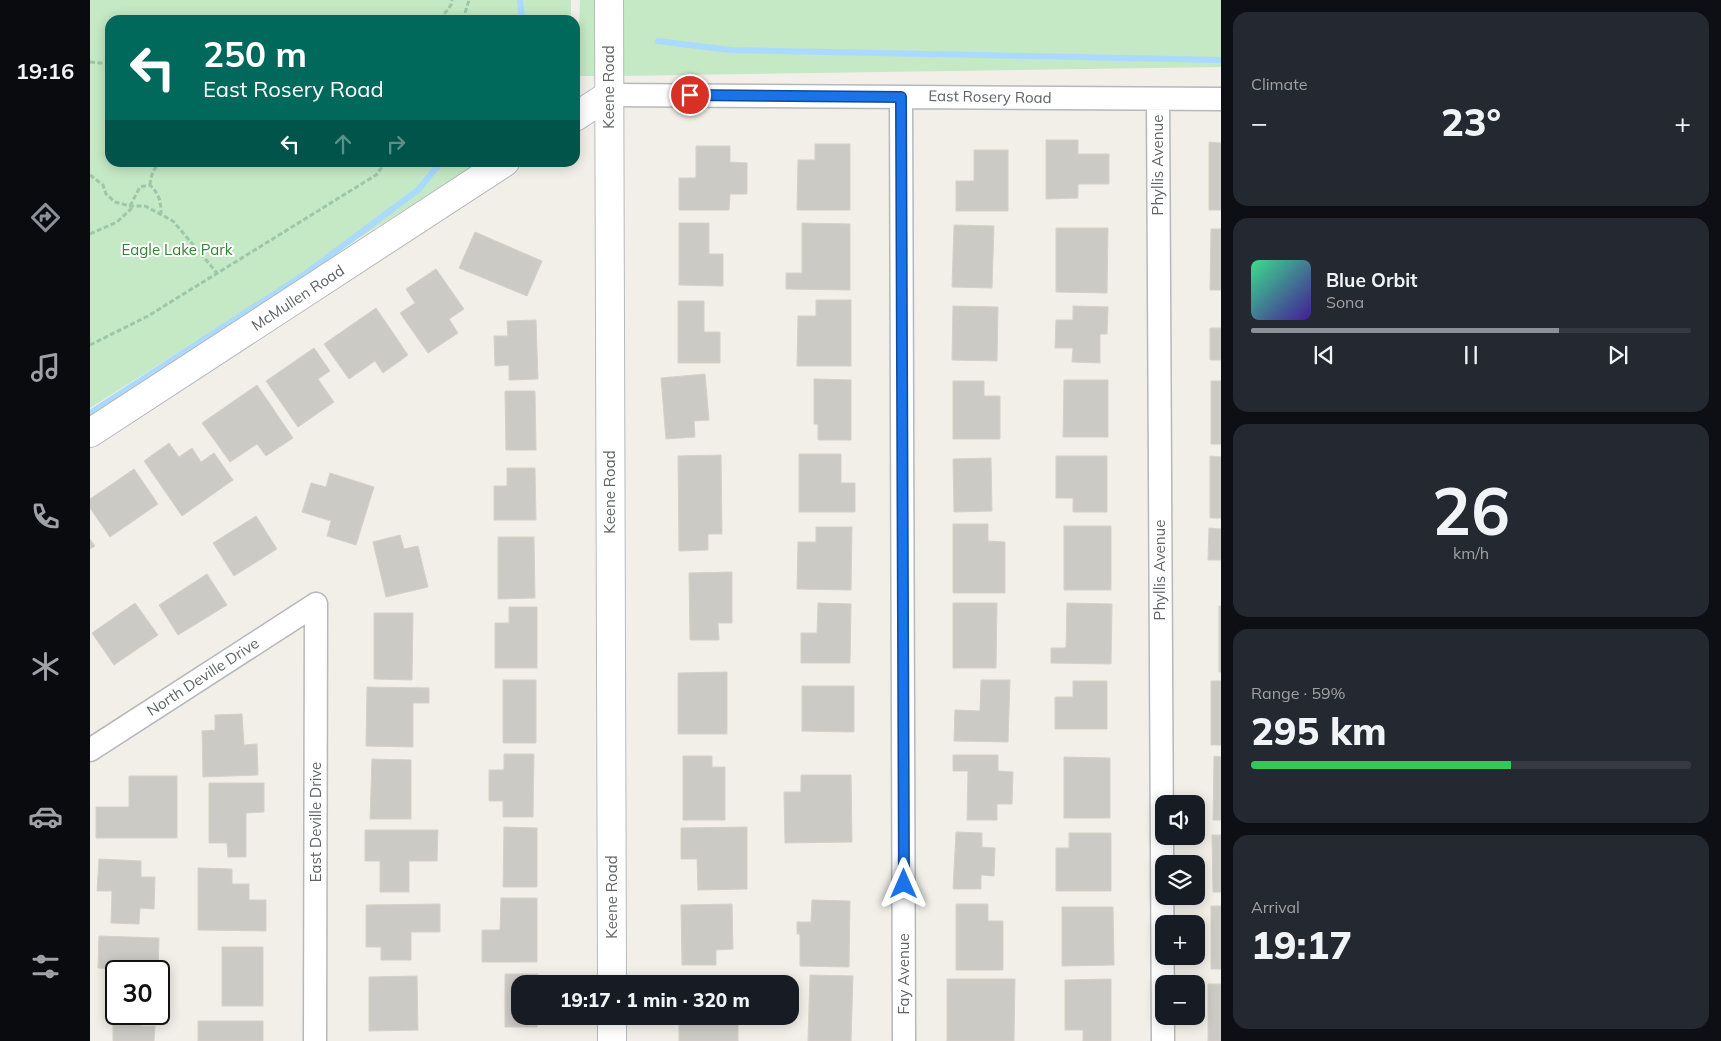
<!DOCTYPE html>
<meta charset="utf-8">
<style>
:root{--surface:#171b24;--page:#242831;--text:#f1f3f6;--muted:#9ea1a6;--line:#363941;--accent:#8c9099}
body{margin:0;font-family:Mulish,sans-serif;background:var(--page);color:var(--text);height:100vh;display:flex;flex-direction:column;font-size:19px;white-space:nowrap}
*{box-sizing:border-box;margin:0}
p{font-size:16px;color:var(--muted)}
.icon{flex:none;width:28px;height:28px;fill:none;stroke:currentColor;stroke-width:2;stroke-linecap:round;stroke-linejoin:round}
.map{position:relative;flex:1;overflow:hidden}
.side{display:flex;flex-direction:column;gap:12px;padding:12px;background:#0d0f14;width:500px}
.side>*{flex:none}
.top-card{position:absolute;left:15px;top:15px;width:475px;height:152px;border-radius:15px;box-shadow:0 2px 12px #0003;background:#00695c;color:#fff;overflow:hidden}
.fabs{position:absolute;left:1065px;top:795px;display:grid;gap:10px}
.fabs a{display:grid;place-items:center;width:50px;height:50px;border-radius:10px;background:var(--surface);box-shadow:0 2px 12px #0003;font-size:25px}
.speed{position:absolute;left:15px;top:960px;display:flex;gap:10px;font-size:25px;font-weight:700;text-align:center}
.speed>*{display:grid;place-content:center;width:65px;height:65px;border-radius:50%;background:var(--surface);box-shadow:0 2px 12px #0003;line-height:1}
.speed .limit{border:2px solid #111;border-radius:8px;background:#fff;color:#111}
.pin{position:absolute;display:grid;place-items:center;width:42px;height:42px;color:#fff;margin:-21px;border:2px solid #fff;border-radius:50%;box-shadow:0 1px 5px #0007}
.me{position:absolute;width:55px;margin:-28px;rotate:0deg;stroke-linejoin:round;filter:drop-shadow(0 0 4px #0008)}
.turn{display:flex;align-items:center;gap:18px;height:105px;padding:0 15px;font-size:22px}
.turn .icon{width:65px;height:65px;stroke-width:2.5}
.turn b{display:block;font-size:35px;line-height:42px}
.lanes{display:flex;align-items:center;height:48px;padding:0 15px;background:#0003;justify-content:center;gap:25px;direction:ltr}
.lanes .off{opacity:.35}
.big{font-size:38px;font-weight:800;line-height:1.1}
.side .card{flex:1;display:flex;flex-direction:column;justify-content:center;gap:8px;min-width:0;padding:0 18px;border-radius:15px;background:var(--page)}
.side .dial{align-items:center;gap:0}
.dial b{font-size:65px;line-height:1}
.song{display:flex;align-items:center;gap:15px}
.cover{width:60px;height:60px;border-radius:8px;background:linear-gradient(135deg,hsl(150 70% 55%),hsl(260 70% 35%))}
.played{height:5px;border-radius:2px;background:linear-gradient(90deg,var(--accent) 70%,var(--line) 70%)}
.keys{display:flex;justify-content:space-around;direction:ltr}
.heat{display:flex;justify-content:space-between;align-items:center;font-size:28px;direction:ltr}
.charge{height:8px;border-radius:4px;background:linear-gradient(90deg,#34c759 59%,var(--line) 0)}
.trip{position:absolute;left:421px;top:975px;width:288px;height:50px;border-radius:15px;background:var(--surface);box-shadow:0 2px 12px #0003;font-weight:800;line-height:50px;text-align:center}
main{display:flex;flex:1;min-height:0}
.tab-bar{display:flex;flex-direction:column;width:90px;justify-content:space-around;align-items:center;background:#090b0e;color:var(--muted)}
.tab-bar .icon{width:35px;height:35px}
.tab-bar .on{color:var(--accent)}
.tab-bar b{font-size:22px;color:var(--text)}
.map>svg:first-child{display:block}
</style>
<main>
<nav class="tab-bar">
<b>19:16</b>
<svg class="icon on" aria-label="directions" viewBox="0 0 24 24"><path d="M12 3l9 9-9 9-9-9zM9 14v-3h6M13 9l2 2-2 2"/></svg>
<svg class="icon" aria-label="music" viewBox="0 0 24 24"><path d="M9 18V5l10-2v13"/><circle cx="6" cy="18" r="3"/><circle cx="16" cy="16" r="3"/></svg>
<svg class="icon" aria-label="phone" viewBox="0 0 24 24"><path d="M5 4h4l2 5-3 2q2 4 5 5l2-3 5 2v4C11 20 4 13 5 4z"/></svg>
<svg class="icon" aria-label="climate" viewBox="0 0 24 24"><path d="M12 3v18M4 7l16 10M4 17L20 7"/></svg>
<svg class="icon" aria-label="car" viewBox="0 0 24 24"><path d="M5 17H2v-5l4-1 3-4h7l3 4 3 1v5h-3M9 17h6M6 11h13"/><circle cx="7" cy="17" r="2"/><circle cx="17" cy="17" r="2"/></svg>
<svg class="icon" aria-label="filters" viewBox="0 0 24 24"><path d="M4 7h16M4 17h16"/><circle cx="9" cy="7" r="2"/><circle cx="15" cy="17" r="2"/></svg>
</nav>
<div class="map">
<svg width="1131" height="1041" viewBox="0 0 1131 1041">
<rect width="100%" height="100%" fill="#f1efe8"/>
<path fill="#c5e8c5" d="M0 0H481V20H20V162L388 163 0 408Z
M490 0H508V76H488L485 81V69L488 61Z
M529 0H1131V67L530 76Z"/>
<g fill="none" stroke-linecap="round" stroke-linejoin="round">
<path stroke="#aadaff" stroke-width="6" d="M430 0 432 20
M568 41 640 50 1131 60
M0 413 215 274 328 190 351 162"/>
</g>
<path fill="#cccac5" stroke="#d6d1c6" d="M956 140H988V154H1019V184H988V198L956 199Z
M1119 142 1131 143V210H1119Z
M725 144H760V210H707L708 160H725Z
M606 146H640V162L657 163V194H640L639 210H589V178H606Z
M884 150H918V211H866V181H884Z
M589 223H619V254H633V286L589 285Z
M712 223 760 224V290L696 289V273H712Z
M864 225 904 226 902 288 862 287Z
M966 228H1018L1017 293 966 292Z
M1121 229H1131V290H1120Z
M385 232 452 261 437 296 369 268Z
M346 269 374 309 359 319 368 333 338 353 310 313 325 303 316 289Z
M726 300H761V366H707L708 316H726Z
M588 301H614V332H630V363H588Z
M863 306 908 307 907 361 862 360Z
M983 306 1018 307 1017 334H1010V363L982 362 983 348H965L966 320H983Z
M286 308 318 355 293 373 285 361 259 379 234 344Z
M446 320 448 379 419 380V365L405 366 404 336H418L417 321Z
M1120 328H1131V360H1120Z
M224 348 240 371 228 379 244 402 208 427 176 381Z
M615 374 619 420 604 421 605 437 576 439 571 378Z
M724 379 761 380V440H728V424H724Z
M974 380H1018V437H973Z
M863 381H894V396H910V439H863Z
M1121 381H1131V444H1121Z
M167 385 203 438 176 456 167 444 140 462 112 423Z
M415 391H445L446 450H416Z
M79 443 89 457 102 448 111 462 124 453 143 480 92 516 54 461Z
M709 454H751V483H765V512H709Z
M631 455 632 534H618V550L589 551 588 456Z
M966 456H1017V512H983V498H966Z
M1120 456 1131 457V518H1120Z
M901 458 902 511 864 512 863 459Z
M417 468H445L446 520H404V486H417Z
M44 469 68 504 20 537 0 508V499Z
M240 473 284 487 266 545 237 536 241 521 212 512 221 483 236 487Z
M166 516 187 549 144 576 123 543Z
M863 524H898V541L915 542V593H863Z
M974 526H1021V590H974Z
M726 527H762L761 590 707 589 708 542H726Z
M1119 528 1131 529V560H1118Z
M310 535 314 549 328 546 338 587 296 597 283 542Z
M408 537H444L445 598 408 599Z
M0 539 5 546 0 549Z
M642 572V623H628L629 640H600L599 573Z
M117 574 137 605 88 635 69 605Z
M45 603 68 635 24 665 2 633Z
M728 603 761 604 760 663H711V633H727Z
M863 603H907L906 668H863Z
M977 603 1022 604 1021 664 961 663V648H976Z
M1129 606H1131V672H1129Z
M419 607H447V668H405V623H419Z
M284 613H323L322 680 284 679Z
M637 672V734H588V673Z
M413 680H446V743H413Z
M891 680H920L918 742 864 741 865 710 890 711Z
M983 681H1017V729H965V697H983Z
M1121 681H1131V745H1121Z
M712 686H764V732L712 731Z
M277 687 339 688V703H323V747L276 746Z
M152 714 154 745 167 744 168 775 113 777 112 731 125 730V715Z
M414 754H444L443 817H413V801H399V770H414Z
M863 755H908V771L923 772 922 804H907V820H877L878 771H863Z
M593 756H622V767H635V820H593Z
M1124 756 1131 757V820H1123Z
M974 757 1020 758V818H974Z
M282 759 321 760V819H280Z
M711 775H761L762 842 695 843 694 792H711Z
M39 776H87V838H6V807H39Z
M119 783H174V812L156 813V857H138L137 843H119Z
M414 827 447 828V887H413Z
M657 827V889L608 890 607 859H591V828Z
M275 830H348L347 861H319V892H290V861H275Z
M866 832 892 833V847L905 848 904 876 891 875V889H863Z
M979 833H1021V891H966V848H979Z
M1122 835H1131V892H1123Z
M9 859 51 861V877H65L64 909 50 908 49 924 21 923 22 891H7Z
M108 868 142 869V884H159V900H176V931L108 930Z
M411 898H447V962H392V930H410Z
M722 900 760 901 759 967 710 966V934H707V922H721Z
M350 904V932H321V960H291V947H276V905Z
M642 904 643 949 626 950V965H592L591 905Z
M866 904H898V921H913V970H866Z
M1121 906H1131V969H1121Z
M972 907H1023L1024 965 972 966Z
M9 936 69 938 68 971H26V1001H22L23 969 8 968Z
M132 947H173V1006H132Z
M415 974H448V984H430V1016H448L447 1027H415Z
M720 975 763 976 761 1041H718Z
M327 976 328 1030 279 1031V977Z
M857 979H925L924 1041H857Z
M1021 979V1041H993V1030H975V980Z
M648 982V984H609V983Z
M1118 984H1131V1041H1118Z
M23 1011H26V1014H51V1026H65L64 1041H23Z
M609 1016H648V1041H589V1022H609Z
M108 1021H173V1041H108Z"/>
<g fill="none" stroke-linecap="round" stroke-linejoin="round">
<g stroke="#b5b8bc" stroke-width="25">
<path id="minor" d="M519 95 1131 99
M811 97 814 1041
M1068 99 1073 1041
M0 750 226 604
M225 1041 226 604"/>
</g>
<g stroke="#b5b8bc" stroke-width="30">
<path id="tertiary" d="M485 117 519 95
M0 433 415 162"/>
</g>
<g stroke="#b6babf" stroke-width="30">
<path id="secondary" d="M519 0 522 984
M522 1016V1041"/>
</g>
<path stroke="#9cc7a9" stroke-width="3" stroke-dasharray="5 2.5" stroke-linecap="butt" d="M350 20 361 5 362 0
M373 20 379 0
M0 62 20 64
M0 175 13 185 16 194 25 202 40 206H55L83 221 127 273
M60 185C61 175 63 169 71 162
M40 206 50 187 60 185C69 194 71 201 71 213
M0 234 27 222 43 207
M0 345 58 316 286 175 296 162"/>
<use href="#minor" stroke="#fff" stroke-width="22"/>
<use href="#tertiary" stroke="#fff" stroke-width="28"/>
<use href="#secondary" stroke="#fff" stroke-width="28"/>
</g>
<g fill="none" stroke-linecap="round" stroke-linejoin="round">
<g stroke="#114b97" stroke-width="12">
<path id="route" d="M600 95 811 97 814 884"/>
</g>
<use href="#route" stroke="#1a73e8" stroke-width="9"/>
</g>
<g text-anchor="middle" stroke-width="4" stroke-linejoin="round" paint-order="stroke">
<g font-size="15" fill="#5f6368" stroke="#fff">
<text transform="translate(519 87) rotate(-90)" y="5">Keene Road</text>
<text transform="translate(900 97) rotate(1)" y="5">East Rosery Road</text>
<text transform="translate(1068 165) rotate(-90)" y="5">Phyllis Avenue</text>
<text transform="translate(208 298) rotate(-33)" y="5">McMullen Road</text>
<text transform="translate(520 492) rotate(-90)" y="5">Keene Road</text>
<text transform="translate(1070 570) rotate(-90)" y="5">Phyllis Avenue</text>
<text transform="translate(113 677) rotate(-33)" y="5">North Deville Drive</text>
<text transform="translate(226 822) rotate(-90)" y="5">East Deville Drive</text>
<text transform="translate(522 897) rotate(-90)" y="5">Keene Road</text>
<text transform="translate(814 974) rotate(-90)" y="5">Fay Avenue</text>
</g>
<g font-size="15" fill="#348238" stroke="#fff">
<text x="87" y="255">Eagle Lake Park</text>
</g>
</g>
</svg>
<div class="fabs">
<a><svg class="icon" aria-label="sound" viewBox="0 0 24 24"><path d="M4 9h4l5-4v14l-5-4H4zM17 9q2 3 0 6"/></svg></a>
<a><svg class="icon" aria-label="layers" viewBox="0 0 24 24"><path d="M12 4l9 5-9 5-9-5zM3 14l9 5 9-5"/></svg></a>
<a>+</a>
<a>−</a>
</div>
<div class="speed"><div class="limit">30</div></div>
<div class="pin" style="left:600px;top:95px;background:#d93025"><svg class="icon" aria-label="arrive" viewBox="0 0 24 24"><path d="M6 21V4h12l-3 4 3 4H6"/></svg></div>
<svg class="me" style="left:814px;top:884px" viewBox="-20 -20 40 40"><path d="M0-17L14 15 0 8-14 15z" fill="#1a73e8" stroke="#fff" stroke-width="4"/></svg>
<div class="trip">19:17 · 1 min · 320 m</div>
<div class="top-card">
<div class="turn"><svg class="icon" aria-label="left" viewBox="0 0 24 24"><path d="M17 20v-9H6M10 6l-5 5 5 5"/></svg><div><b>250 m</b>East Rosery Road</div></div>
<div class="lanes"><svg class="icon" aria-label="left" viewBox="0 0 24 24"><path d="M17 20v-9H6M10 6l-5 5 5 5"/></svg><svg class="icon off" aria-label="ahead" viewBox="0 0 24 24"><path d="M12 20V5M6 11l6-6 6 6"/></svg><svg class="icon off" aria-label="right" viewBox="0 0 24 24"><path d="M7 20v-9h11M14 6l5 5-5 5"/></svg></div>
</div>
</div>
<section class="side">
<div class="card"><p>Climate</p>
<div class="heat"><a>−</a><b class="big">23°</b><a>+</a></div>
</div>
<div class="card">
<div class="song"><i class="cover"></i><div><b>Blue Orbit</b><p>Sona</p></div></div>
<div class="played"></div>
<div class="keys"><svg class="icon" aria-label="previous" viewBox="0 0 24 24"><path d="M18 5L8 12l10 7zM5 5v14"/></svg><svg class="icon" aria-label="pause" viewBox="0 0 24 24"><path d="M8 5v14M16 5v14"/></svg><svg class="icon" aria-label="next" viewBox="0 0 24 24"><path d="M6 5l10 7-10 7zM19 5v14"/></svg></div>
</div>
<div class="card dial"><b>26</b><p>km/h</p></div>
<div class="card"><p>Range · 59%</p><b class="big">295 km</b><div class="charge"></div></div>
<div class="card"><p>Arrival</p><b class="big">19:17</b></div>
</section>
</main>
